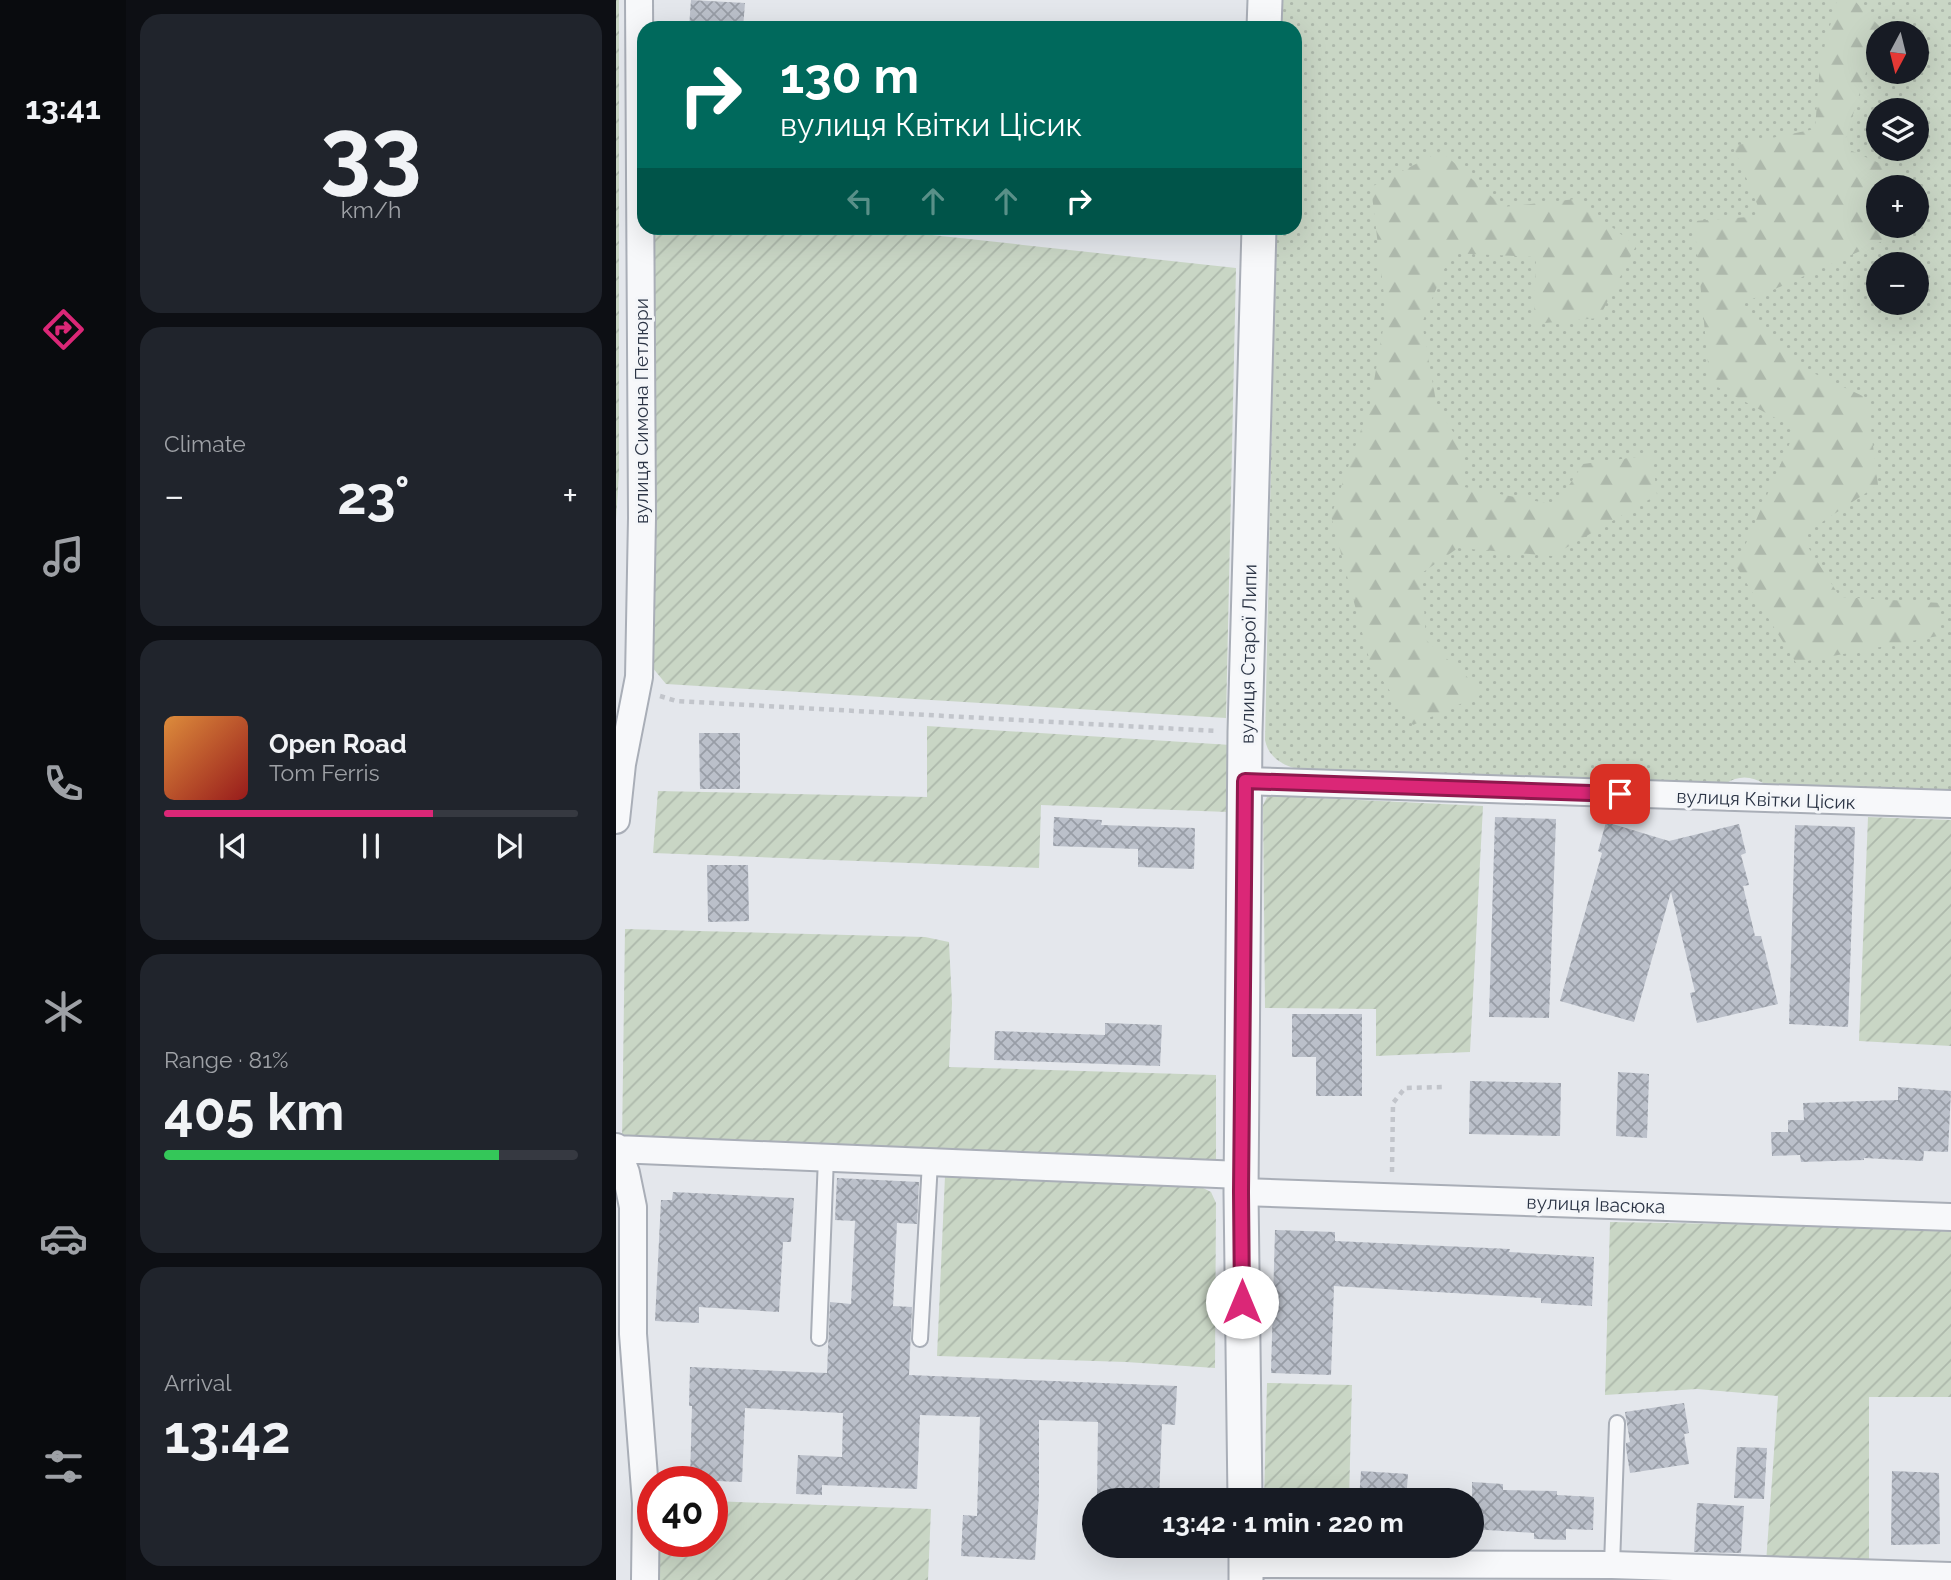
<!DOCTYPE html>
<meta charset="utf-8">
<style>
:root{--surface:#171b24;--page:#20242c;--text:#f1f3f6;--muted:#9ea1a6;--line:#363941;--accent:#db2777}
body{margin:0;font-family:Raleway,sans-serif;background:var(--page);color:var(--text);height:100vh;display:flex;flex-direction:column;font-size:26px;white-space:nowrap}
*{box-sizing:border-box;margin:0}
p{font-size:23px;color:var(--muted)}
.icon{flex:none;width:38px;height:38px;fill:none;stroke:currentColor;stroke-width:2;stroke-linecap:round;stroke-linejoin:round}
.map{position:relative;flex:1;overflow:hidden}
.drawer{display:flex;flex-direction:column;gap:14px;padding:14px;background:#0d0f14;width:490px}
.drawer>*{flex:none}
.hud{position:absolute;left:21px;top:21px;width:665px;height:214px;border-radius:21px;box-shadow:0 7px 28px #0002;background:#00695c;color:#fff;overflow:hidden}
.needle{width:46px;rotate:187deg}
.fabs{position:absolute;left:1250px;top:21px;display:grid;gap:14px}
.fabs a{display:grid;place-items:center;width:63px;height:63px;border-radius:50%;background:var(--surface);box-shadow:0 7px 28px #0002;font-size:35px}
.speed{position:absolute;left:21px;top:1466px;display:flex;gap:14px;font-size:35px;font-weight:700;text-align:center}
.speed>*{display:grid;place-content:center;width:91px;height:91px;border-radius:50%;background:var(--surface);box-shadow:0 7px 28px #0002;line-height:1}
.speed .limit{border:10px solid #d22;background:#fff;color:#111}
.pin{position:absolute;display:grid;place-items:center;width:60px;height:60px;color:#fff;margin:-30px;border-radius:14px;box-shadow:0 4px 10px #0006}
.me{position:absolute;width:77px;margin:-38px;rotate:0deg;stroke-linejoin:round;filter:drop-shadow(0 0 5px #0008)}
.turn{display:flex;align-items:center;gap:24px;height:147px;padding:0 28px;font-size:32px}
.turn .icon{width:91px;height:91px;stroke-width:2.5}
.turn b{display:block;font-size:49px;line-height:60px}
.lanes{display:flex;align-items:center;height:66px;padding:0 28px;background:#0003;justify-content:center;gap:35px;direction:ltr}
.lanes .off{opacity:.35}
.big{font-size:52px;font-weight:700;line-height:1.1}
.drawer .card{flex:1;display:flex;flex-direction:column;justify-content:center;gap:10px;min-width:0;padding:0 24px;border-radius:21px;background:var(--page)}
.drawer .dial{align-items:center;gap:0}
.dial b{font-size:91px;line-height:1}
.song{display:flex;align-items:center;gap:21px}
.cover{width:84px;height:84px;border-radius:10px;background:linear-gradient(135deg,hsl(30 70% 55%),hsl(0 70% 35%))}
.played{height:7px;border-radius:4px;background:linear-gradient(90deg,var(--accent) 65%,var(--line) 65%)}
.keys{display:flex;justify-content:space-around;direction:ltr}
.heat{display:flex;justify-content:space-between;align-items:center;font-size:38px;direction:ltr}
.charge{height:10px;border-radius:5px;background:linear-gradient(90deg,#34c759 81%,var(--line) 0)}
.trip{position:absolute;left:466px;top:1488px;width:402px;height:70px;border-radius:35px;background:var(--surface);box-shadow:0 7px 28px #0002;font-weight:700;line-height:70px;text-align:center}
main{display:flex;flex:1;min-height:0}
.dock{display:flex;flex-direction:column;width:126px;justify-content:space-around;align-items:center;background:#090b0e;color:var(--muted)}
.dock .icon{width:49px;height:49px}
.dock .selected{color:var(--accent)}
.dock b{font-size:32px;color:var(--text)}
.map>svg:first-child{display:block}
</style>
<main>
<nav class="dock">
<b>13:41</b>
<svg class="icon selected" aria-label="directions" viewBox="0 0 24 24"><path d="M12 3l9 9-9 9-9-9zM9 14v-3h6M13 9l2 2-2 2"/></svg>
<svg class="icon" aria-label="music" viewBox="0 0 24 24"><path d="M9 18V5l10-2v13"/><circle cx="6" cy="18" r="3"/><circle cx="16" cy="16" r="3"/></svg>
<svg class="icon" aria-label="phone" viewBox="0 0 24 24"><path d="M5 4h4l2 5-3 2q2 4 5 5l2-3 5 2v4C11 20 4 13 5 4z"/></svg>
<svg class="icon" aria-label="climate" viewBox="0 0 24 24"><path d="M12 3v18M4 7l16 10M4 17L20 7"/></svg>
<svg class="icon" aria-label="car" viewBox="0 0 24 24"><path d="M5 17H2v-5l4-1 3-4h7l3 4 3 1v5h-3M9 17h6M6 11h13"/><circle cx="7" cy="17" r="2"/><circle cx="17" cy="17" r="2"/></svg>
<svg class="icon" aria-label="filters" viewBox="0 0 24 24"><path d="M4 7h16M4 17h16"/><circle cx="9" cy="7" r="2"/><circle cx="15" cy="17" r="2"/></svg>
</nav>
<section class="drawer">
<div class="card dial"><b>33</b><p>km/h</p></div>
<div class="card"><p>Climate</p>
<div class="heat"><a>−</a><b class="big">23°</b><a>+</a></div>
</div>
<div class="card">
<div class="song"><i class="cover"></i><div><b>Open Road</b><p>Tom Ferris</p></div></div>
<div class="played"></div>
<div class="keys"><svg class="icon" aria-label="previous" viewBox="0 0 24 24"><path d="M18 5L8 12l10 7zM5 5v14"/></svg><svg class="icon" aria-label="pause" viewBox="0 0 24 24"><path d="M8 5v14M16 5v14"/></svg><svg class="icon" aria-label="next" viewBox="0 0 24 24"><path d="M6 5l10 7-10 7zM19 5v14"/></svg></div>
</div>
<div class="card"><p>Range · 81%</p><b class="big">405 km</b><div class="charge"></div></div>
<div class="card"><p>Arrival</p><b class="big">13:42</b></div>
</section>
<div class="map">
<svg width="1335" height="1580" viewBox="0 0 1335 1580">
<defs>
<pattern id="grass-dots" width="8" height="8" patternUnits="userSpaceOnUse" patternTransform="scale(1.75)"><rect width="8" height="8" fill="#c9d6c5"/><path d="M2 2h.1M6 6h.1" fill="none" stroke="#adb8ab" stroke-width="1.8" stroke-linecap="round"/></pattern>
<pattern id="forest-firs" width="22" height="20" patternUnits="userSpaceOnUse" patternTransform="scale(1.75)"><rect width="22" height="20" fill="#c9d6c5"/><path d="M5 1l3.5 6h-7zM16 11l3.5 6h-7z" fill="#adb8ab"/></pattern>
<pattern id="garden-furrows" width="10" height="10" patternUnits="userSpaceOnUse" patternTransform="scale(1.75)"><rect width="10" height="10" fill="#c9d6c5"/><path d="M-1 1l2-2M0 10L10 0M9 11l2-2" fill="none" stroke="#adb8ab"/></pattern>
<pattern id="building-cross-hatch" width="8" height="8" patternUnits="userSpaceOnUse" patternTransform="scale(1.75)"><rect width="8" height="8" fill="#bbc0ca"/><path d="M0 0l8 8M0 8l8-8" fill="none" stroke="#989da6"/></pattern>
</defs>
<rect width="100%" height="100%" fill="#e4e7ec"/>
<path fill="url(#grass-dots)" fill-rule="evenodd" d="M665 0H1335V790L1149 784C1135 776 1123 775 1109 784L1013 781C1000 773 982 773 969 781L684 770C667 765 653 759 649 740L660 228H679V28H664ZM1262 33H1300V72H1262ZM1262 110H1300V149H1262ZM1262 187H1300V226H1262ZM1262 264H1300V303H1262Z"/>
<path fill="url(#forest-firs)" d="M1221 0H1238L1264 27 1227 147 1281 171V187H1262V226H1279L1278 236 1123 305 1180 365 1251 398 1262 485 1185 536 1224 597 1325 603 1322 636 1180 663 1120 566 1180 429 1094 383 1078 221 1146 216 1117 146 1199 129 1204 63Z
M825 151 887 207 960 199 1020 246 983 318 918 324 920 257 835 253 806 323 821 407 847 447 848 487 940 505 967 464 1036 455 1041 495 936 556 842 548 806 573 810 640 869 693 797 725 754 662 715 516 754 404 770 312 755 187Z"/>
<path fill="url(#garden-furrows)" d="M0 0H3V474L0 520Z
M36 228H251L620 268 610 718 50 684 36 667Z
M311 726 615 745 612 812 425 805 423 868 37 853 42 791 311 797Z
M661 796 867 806 854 1052 760 1056V1009L649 1008 647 805 651 797Z
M1252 817 1335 820V1046L1243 1041Z
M9 929 309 937 333 942 336 1003 333 1067 600 1075V1160L6 1142Z
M329 1176 583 1186 595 1192 600 1203 599 1368 510 1362 321 1356Z
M994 1222 1335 1228V1397H1253V1562L1150 1563 1162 1396 1081 1389 989 1395Z
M651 1383 736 1385 733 1500H648Z
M96 1501 315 1509 312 1580H43L44 1542H96Z"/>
<path fill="url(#building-cross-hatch)" d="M75 0 129 3 127 28H73Z
M83 733H124V789H84Z
M438 817 486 820 485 825 579 828 578 869 522 867V849L437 846Z
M879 817 940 819 933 1018 873 1017Z
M990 822 1053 841 1123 824 1130 853 1125 855 1133 885 1127 886 1139 936H1145L1162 1004 1081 1023 1074 993 1079 992 1055 892 1018 1022 944 1001 986 853 982 851Z
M1179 825 1239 827 1232 1027 1173 1024Z
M91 865H132L133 921 92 922Z
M676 1014H746V1096H700V1057H676Z
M489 1023 546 1025 544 1066 378 1060 379 1031 489 1035Z
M1002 1072 1033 1074 1031 1138 1000 1136Z
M854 1081 945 1083 944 1136 853 1134Z
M1282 1087 1335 1091 1332 1152 1308 1151 1307 1161 1248 1158V1160L1185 1162 1184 1155 1156 1156 1155 1132H1172V1120H1188L1187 1103 1282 1100Z
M221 1178 303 1182 301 1224 281 1223 279 1264 277 1306 296 1307 293 1375 561 1386 559 1425 546 1424 543 1499 481 1497 482 1422 423 1420V1494L419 1560 345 1556 347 1515 361 1516 364 1417 304 1415 301 1489 206 1485V1495L180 1494 182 1455 226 1457 227 1413 129 1408 126 1482 74 1480 76 1406H73L74 1367 211 1373 214 1302 235 1304 239 1221 219 1220Z
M57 1192 178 1198 175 1242H167L163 1312 83 1307V1323L39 1321 45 1200H56Z
M659 1230 719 1232V1241L894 1249 893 1252 978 1257 976 1306 925 1303V1298L718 1286 715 1375 655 1373Z
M1068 1403 1073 1433 1068 1434 1073 1464 1014 1473 1010 1448V1443L1014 1442 1009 1412Z
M1121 1447 1151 1448 1148 1499 1118 1498Z
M745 1471 792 1474 790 1500H743Z
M1276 1471 1323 1473 1324 1544 1275 1545Z
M856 1482 887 1484V1490L941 1491V1495L978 1497 977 1530 950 1529V1540L918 1539V1533L856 1529Z
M1081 1503 1128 1506 1125 1553 1078 1552Z"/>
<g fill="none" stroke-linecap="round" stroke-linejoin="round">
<g stroke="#a9aeb7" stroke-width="18">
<path id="service" d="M203 1338 210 1157
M304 1339 314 1162
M996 1565 1001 1423"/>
</g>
<g stroke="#a9aeb7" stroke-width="30">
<path id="minor" d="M629 781 1335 804
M0 820 6 764 23 677 26 518 23 0
M0 1147 10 1173 17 1207V1334L30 1503 29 1580
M0 1149 625 1175
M625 1192 1335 1217
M630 1564 996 1565 1335 1576"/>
</g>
<g stroke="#a9aeb7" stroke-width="37">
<path id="tertiary" d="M648 28 649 0
M629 1500 625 1192 629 732 643 228
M630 1545V1580"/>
</g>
<path stroke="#c2c5cb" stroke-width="4.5" stroke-dasharray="5 5" stroke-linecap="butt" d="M44 696 60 701 600 731
M776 1172 777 1103 789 1088 828 1087"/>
<use href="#service" stroke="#f7f8fa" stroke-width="14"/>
<use href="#minor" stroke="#f7f8fa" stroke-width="26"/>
<use href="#tertiary" stroke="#f7f8fa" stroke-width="33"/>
</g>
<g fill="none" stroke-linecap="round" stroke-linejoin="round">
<g stroke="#8e194d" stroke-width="18">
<path id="route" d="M626 1302 625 1192 629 781 1004 794"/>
</g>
<use href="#route" stroke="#db2777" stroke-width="12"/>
</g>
<g text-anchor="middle" stroke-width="6" stroke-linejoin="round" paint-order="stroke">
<g font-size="19" fill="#2b3445" stroke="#f4f6f9">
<text transform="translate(25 411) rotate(-90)" y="7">вулиця Симона Петлюри</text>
<text transform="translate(632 654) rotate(-89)" y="7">вулиця Старої Липи</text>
<text transform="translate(1150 799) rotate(2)" y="7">вулиця Квітки Цісик</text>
<text transform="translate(980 1204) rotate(2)" y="7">вулиця Івасюка</text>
</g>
</g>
</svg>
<div class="fabs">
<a><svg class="needle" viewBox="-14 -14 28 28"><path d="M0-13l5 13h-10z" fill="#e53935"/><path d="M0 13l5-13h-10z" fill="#9ea1a6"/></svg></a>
<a><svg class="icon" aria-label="layers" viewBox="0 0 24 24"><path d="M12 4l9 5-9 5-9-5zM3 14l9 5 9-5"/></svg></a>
<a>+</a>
<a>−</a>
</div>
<div class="speed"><div class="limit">40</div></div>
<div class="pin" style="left:1004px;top:794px;background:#d93025"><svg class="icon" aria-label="arrive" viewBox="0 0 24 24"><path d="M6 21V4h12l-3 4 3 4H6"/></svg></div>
<svg class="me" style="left:626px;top:1302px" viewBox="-20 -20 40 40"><circle r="19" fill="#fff"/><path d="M0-13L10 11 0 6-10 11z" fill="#db2777"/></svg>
<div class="trip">13:42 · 1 min · 220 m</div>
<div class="hud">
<div class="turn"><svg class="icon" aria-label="right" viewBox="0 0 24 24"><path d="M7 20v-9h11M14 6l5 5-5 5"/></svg><div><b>130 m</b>вулиця Квітки Цісик</div></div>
<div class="lanes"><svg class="icon off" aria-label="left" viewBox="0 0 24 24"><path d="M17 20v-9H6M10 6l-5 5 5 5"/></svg><svg class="icon off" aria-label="ahead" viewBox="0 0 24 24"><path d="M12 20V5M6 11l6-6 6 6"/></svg><svg class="icon off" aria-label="ahead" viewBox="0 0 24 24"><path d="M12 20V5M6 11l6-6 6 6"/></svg><svg class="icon" aria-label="right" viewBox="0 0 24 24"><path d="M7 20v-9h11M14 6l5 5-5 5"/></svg></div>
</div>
</div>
</main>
